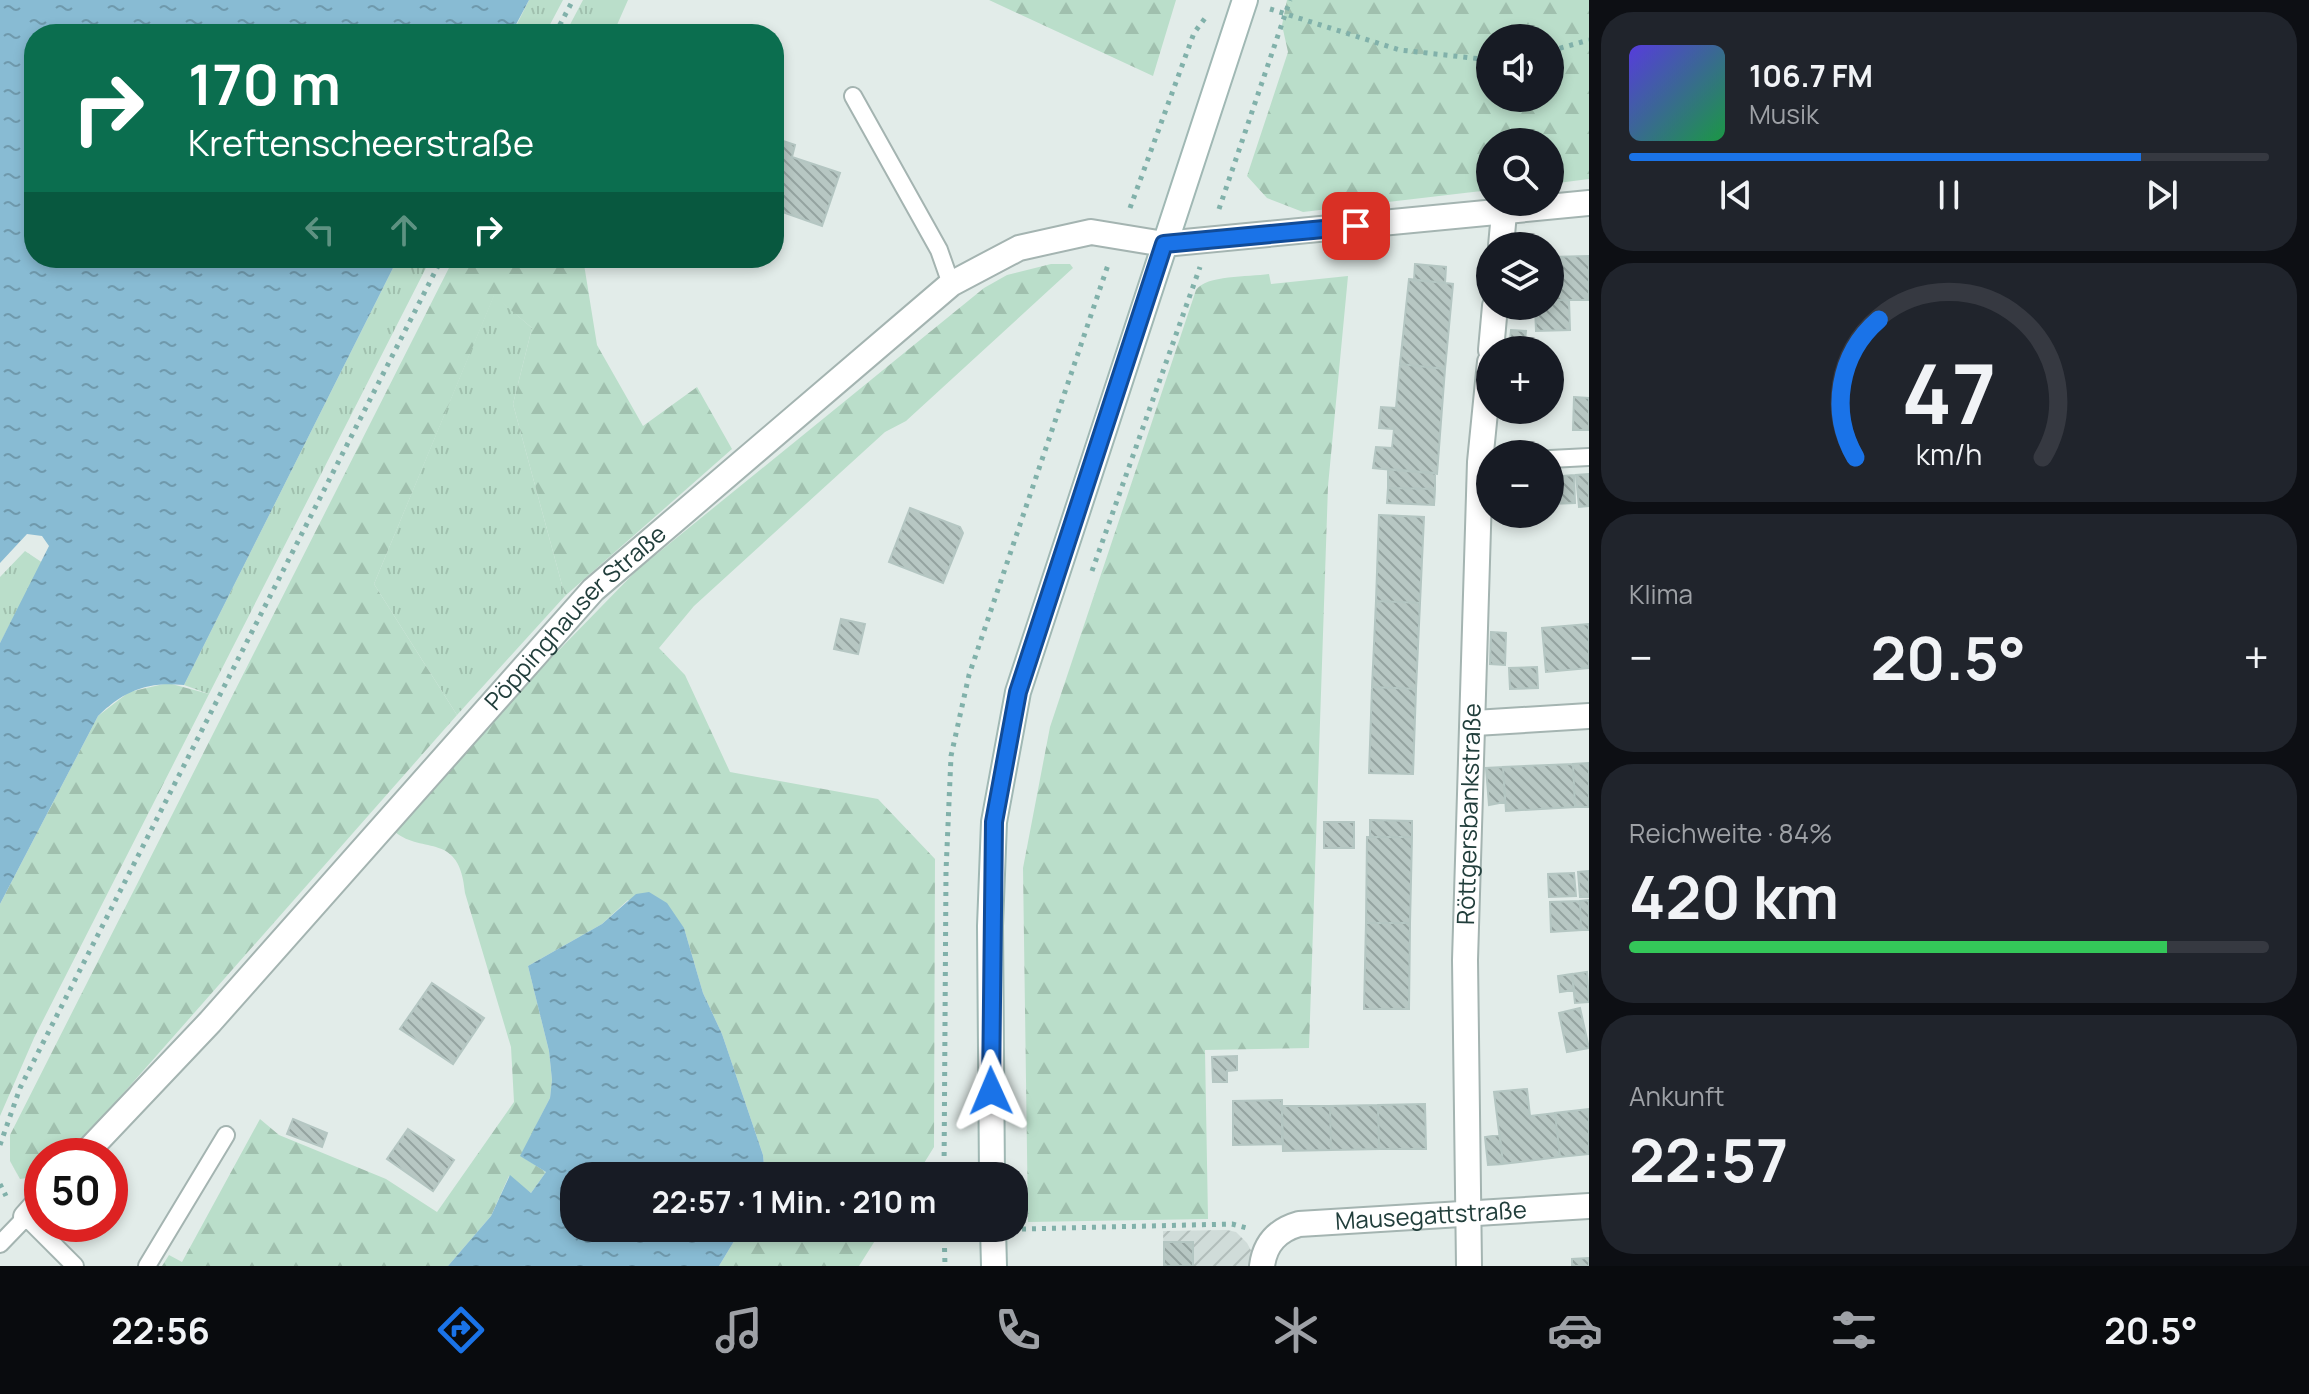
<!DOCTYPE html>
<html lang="de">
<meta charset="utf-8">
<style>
:root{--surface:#171b24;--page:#20242c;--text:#f1f3f6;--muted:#9ea1a6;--line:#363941;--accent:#1a73e8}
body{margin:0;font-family:Manrope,sans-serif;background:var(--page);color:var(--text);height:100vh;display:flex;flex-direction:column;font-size:30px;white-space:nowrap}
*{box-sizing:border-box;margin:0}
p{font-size:26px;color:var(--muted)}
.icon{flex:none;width:44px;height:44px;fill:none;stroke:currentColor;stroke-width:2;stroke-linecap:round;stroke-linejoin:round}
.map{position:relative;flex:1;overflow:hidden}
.drawer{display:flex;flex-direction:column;gap:12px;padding:12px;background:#0d0f14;width:720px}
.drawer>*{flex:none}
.guide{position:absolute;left:24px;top:24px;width:760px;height:244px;border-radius:32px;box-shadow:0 4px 12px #0003;background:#0b6e4f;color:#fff;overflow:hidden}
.buttons{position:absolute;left:1476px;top:24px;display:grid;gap:16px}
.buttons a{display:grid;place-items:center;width:88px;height:88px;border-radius:50%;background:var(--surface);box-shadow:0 4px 12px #0003;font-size:40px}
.speed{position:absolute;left:24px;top:1138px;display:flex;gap:16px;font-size:40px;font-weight:700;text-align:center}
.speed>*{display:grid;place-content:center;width:104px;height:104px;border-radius:50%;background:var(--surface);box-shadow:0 4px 12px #0003;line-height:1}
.speed .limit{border:12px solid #d22;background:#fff;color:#111}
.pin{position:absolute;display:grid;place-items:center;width:68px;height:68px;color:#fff;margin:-34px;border-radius:16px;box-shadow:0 4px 12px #0006}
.me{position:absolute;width:88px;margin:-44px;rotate:359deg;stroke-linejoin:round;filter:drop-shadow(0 0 6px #0008)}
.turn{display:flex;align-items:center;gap:28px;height:168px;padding:0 32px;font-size:36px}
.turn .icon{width:104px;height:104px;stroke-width:2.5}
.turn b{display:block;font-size:56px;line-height:68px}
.lanes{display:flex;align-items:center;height:76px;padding:0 32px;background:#0003;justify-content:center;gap:40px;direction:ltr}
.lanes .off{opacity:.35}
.big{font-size:60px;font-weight:700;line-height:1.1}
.drawer .tile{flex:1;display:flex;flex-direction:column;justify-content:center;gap:12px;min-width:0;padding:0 28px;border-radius:32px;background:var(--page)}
.drawer .dial{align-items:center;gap:0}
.dial svg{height:208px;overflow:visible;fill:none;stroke:var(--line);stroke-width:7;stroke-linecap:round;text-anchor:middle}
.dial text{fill:var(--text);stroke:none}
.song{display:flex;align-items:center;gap:24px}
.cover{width:96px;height:96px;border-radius:12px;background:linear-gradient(135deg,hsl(250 70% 55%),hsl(140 70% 35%))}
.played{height:8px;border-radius:4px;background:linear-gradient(90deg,var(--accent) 80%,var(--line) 80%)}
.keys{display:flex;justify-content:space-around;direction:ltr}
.heat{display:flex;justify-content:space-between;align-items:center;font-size:44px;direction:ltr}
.charge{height:12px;border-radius:6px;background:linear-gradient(90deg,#34c759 84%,var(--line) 0)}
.trip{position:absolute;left:560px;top:1162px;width:468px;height:80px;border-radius:32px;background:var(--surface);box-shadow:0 4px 12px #0003;font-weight:700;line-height:80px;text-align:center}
.menu{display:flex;height:128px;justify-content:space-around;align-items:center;background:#090b0e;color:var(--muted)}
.menu .icon{width:56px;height:56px}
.menu .current{color:var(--accent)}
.menu b{font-size:36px;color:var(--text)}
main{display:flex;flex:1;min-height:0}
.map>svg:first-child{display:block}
</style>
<main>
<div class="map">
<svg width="1589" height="1266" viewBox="0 0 1589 1266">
<defs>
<pattern id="industrial-furrows" width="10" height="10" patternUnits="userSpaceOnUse" patternTransform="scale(2)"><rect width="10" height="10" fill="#d0dcd9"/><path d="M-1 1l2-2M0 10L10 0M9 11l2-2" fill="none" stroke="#b2bebb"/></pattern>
<pattern id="grass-tufts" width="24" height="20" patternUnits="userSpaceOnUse" patternTransform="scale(2)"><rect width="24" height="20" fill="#badeca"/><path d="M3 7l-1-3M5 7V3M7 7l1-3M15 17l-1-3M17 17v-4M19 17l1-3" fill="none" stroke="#a0c0ae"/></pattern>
<pattern id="forest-firs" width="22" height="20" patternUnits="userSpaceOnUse" patternTransform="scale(2)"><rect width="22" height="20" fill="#badeca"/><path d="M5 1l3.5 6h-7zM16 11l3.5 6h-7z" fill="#a0c0ae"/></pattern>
<pattern id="water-ripples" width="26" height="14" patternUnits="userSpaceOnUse" patternTransform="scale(2)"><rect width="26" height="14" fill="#88bbd3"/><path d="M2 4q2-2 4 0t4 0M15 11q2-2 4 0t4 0" fill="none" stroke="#6f99ac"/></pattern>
<pattern id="building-back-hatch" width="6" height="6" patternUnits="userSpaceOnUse" patternTransform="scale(2)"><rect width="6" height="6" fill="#b7c7c3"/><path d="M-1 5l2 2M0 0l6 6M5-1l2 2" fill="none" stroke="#94a3a0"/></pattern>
</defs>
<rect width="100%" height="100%" fill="#e2ece9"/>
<path fill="url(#industrial-furrows)" d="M1227 1230 1236 1232 1247 1243 1254 1256 1253 1266H1164L1163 1231Z"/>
<path fill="url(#grass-tufts)" d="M529 0H563L545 34H512Z
M583 0H628L613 34H565Z
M398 258H431L209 694 184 685Z
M494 295 532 328 513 404 565 596 457 715 374 584Z
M25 551 43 563 0 643V577Z"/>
<path fill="url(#forest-firs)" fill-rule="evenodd" d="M989 0H1176L1153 76Z
M1287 0H1589V179L1550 184V142H1490V190L1303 212 1267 198 1247 176 1288 52 1282 25ZM1550 38V98H1490V38Z
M454 258H583L597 345 643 426 697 387 732 449 565 596 513 404 532 328 494 296 374 584 457 715 68 1156H42V1176L20 1179 10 1161V1135Z
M1051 264H1070L1073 268 906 421 885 432 694 606 659 648 685 675 730 772 878 799 935 859 934 1147 916 1176H765L763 1155 722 1034 703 993 684 928 628 900 602 924 528 966 549 1051 552 1080 550 1098 521 1156 546 1172 531 1193 509 1176 491 1216 448 1266H162L169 1255 182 1262 260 1119 279 1135 386 1179 437 1212 514 1102 511 1047 465 893C460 831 423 855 395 832L523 687 637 570 984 288 1007 275Z
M1269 274 1271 284 1348 276 1328 486 1309 1048 1205 1050 1208 1219 1028 1222 1023 868 1050 727 1196 290C1206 275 1248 277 1269 274Z
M168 683 209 694 34 1038 0 1116V904L98 716 129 692Z
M742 1228H883L859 1266H719Z"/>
<path fill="url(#water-ripples)" d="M0 0H529L511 34H34V258H398L184 685C148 681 123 691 98 716L0 904V643L49 546 42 536 27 534 0 563Z
M649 892 667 903 684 928 703 993 722 1034 763 1155 765 1176H574V1228H742L719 1266H448L491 1216 510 1175 531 1193 546 1172 520 1156 550 1098 552 1080 549 1051 528 966 602 924 636 894Z"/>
<path fill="url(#building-back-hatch)" stroke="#b4c6c2" stroke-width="2" d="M774 138 795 145 792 157 840 173 822 226 774 209Z
M1589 256V300H1550V257Z
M1415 264 1446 267 1445 283 1414 280Z
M1409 279 1453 284 1445 369 1400 364Z
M1550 300H1569L1570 330 1536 331 1535 306H1550Z
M1511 330 1526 331 1524 350H1509Z
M1400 364 1445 369 1437 474 1373 468 1376 447 1392 448 1394 429 1379 428 1381 407 1396 408Z
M1574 397 1589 398V430H1573Z
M1388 469 1435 473V489L1388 488Z
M1589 474V506L1579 507 1576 475Z
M1574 475 1575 503 1550 504V477Z
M1388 488 1435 489 1434 505 1387 503Z
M910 508 960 527 963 533 943 583 889 562Z
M1379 515 1424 517 1420 603 1376 601Z
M1376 601 1420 603 1416 689 1372 687Z
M841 619 865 624 858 654 834 649Z
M1589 624V668L1546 672 1542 628Z
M1491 632 1506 633 1505 665 1490 664Z
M1537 667 1538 688 1510 689 1509 668Z
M1372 687 1416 689 1413 774 1369 773Z
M1589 763V807H1575L1573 764Z
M1573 764 1575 807 1506 811 1503 767Z
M1503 767 1505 802 1489 805 1486 768Z
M1370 820 1412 821V837H1370Z
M1324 822H1354V848H1324Z
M1367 837H1412L1410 923H1366Z
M1589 871V897H1580L1578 872Z
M1574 873 1576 896 1549 897 1548 874Z
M1589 900V930H1581L1580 901Z
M1580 901 1581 930 1551 932 1550 902Z
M1366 923H1410L1409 1009H1364Z
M1587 972 1589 1002 1575 1003 1572 974Z
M1572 974 1574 990 1560 992 1558 976Z
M432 983 484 1018 453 1064 400 1029Z
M1580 1008 1589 1048 1567 1052 1559 1013Z
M1237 1056V1070L1227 1071V1082H1213L1212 1057Z
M1527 1089 1530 1116 1555 1113 1560 1157 1503 1164 1494 1092Z
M1282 1100V1144L1233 1145V1101Z
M1425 1104 1426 1149H1379L1378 1105Z
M1378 1105 1379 1149 1331 1150 1330 1106Z
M1282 1106H1330L1331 1150 1283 1151Z
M1589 1109V1154L1560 1157 1555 1113Z
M293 1119 327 1133 322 1147 287 1134Z
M408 1129 454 1160 433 1191 387 1159Z
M1500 1135 1503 1164 1488 1165 1485 1137Z
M1164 1242H1193V1266H1164Z
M1589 1258V1266H1572V1259Z"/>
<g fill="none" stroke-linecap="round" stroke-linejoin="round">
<g stroke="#a4b4b1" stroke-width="20">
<path id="lane" d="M853 96 939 250 951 284
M1550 459 1589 457
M0 1244 26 1217 75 1266
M147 1266 226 1135"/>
</g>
<g stroke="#a4b4b1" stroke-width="28">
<g id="street">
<path d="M1501 246 1504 213"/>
<path d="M1491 350 1495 306"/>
<path d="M1475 723 1589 716"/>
<path id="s1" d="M83 1156 210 1022 593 590 951 284 1019 248 1091 232 1164 244 1589 203"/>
<path d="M26 1217 42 1199"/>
<path id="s2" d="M1262 1266C1265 1243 1278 1230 1299 1224L1589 1206"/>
<path id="s3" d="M1469 1266 1465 960 1480 462 1490 362"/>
</g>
</g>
<g stroke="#a0b8b4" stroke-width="28">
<path id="secondary" d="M992 1176 990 926 994 822 1018 692 1245 0
M993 1228 994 1266"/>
</g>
<path stroke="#81b1aa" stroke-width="5" stroke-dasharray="4 6" stroke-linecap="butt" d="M1270 9 1400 50 1490 60
M555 34 573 0
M1550 51 1589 40
M1130 208 1194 33 1206 17
M1219 209 1290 0
M1092 571 1200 267
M0 1145 20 1088 442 258
M944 1176 946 871 951 756 969 675 1109 262
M0 1184 6 1196
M944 1228 945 1266
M1022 1229 1232 1224 1247 1228"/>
<use href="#lane" stroke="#fff" stroke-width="16"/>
<use href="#street" stroke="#fff" stroke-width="24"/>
<use href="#secondary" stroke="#fff" stroke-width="24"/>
</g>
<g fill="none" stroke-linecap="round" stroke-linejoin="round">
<g stroke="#114b97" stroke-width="20">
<path id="route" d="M991 1091 994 822 1018 692 1164 244 1356 226"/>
</g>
<use href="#route" stroke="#1a73e8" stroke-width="14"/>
</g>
<g text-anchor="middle" stroke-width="7" stroke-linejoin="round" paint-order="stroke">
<g font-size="24" fill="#213e3b" stroke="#f2f9f7">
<text dy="8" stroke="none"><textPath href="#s1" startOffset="730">Pöppinghauser Straße</textPath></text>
<text dy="8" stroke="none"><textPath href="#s3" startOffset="452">Röttgersbankstraße</textPath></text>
<text dy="8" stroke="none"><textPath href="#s2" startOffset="192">Mausegattstraße</textPath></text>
</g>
</g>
</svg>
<div class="buttons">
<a><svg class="icon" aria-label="sound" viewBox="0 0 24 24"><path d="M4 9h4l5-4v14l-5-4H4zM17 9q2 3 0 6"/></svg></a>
<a><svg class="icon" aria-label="search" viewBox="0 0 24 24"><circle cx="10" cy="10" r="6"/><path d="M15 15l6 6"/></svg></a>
<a><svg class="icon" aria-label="layers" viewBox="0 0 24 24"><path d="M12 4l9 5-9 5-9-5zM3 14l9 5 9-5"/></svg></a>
<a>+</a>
<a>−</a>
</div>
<div class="speed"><div class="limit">50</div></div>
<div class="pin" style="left:1356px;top:226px;background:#d93025"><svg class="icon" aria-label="arrive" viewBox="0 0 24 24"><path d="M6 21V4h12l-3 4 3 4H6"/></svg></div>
<svg class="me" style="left:991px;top:1091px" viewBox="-20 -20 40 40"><path d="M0-17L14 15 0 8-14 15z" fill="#1a73e8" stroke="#fff" stroke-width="4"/></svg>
<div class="trip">22:57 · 1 Min. · 210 m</div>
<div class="guide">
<div class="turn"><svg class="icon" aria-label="right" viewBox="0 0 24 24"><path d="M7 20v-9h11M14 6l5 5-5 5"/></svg><div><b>170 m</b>Kreftenscheerstraße</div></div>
<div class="lanes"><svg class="icon off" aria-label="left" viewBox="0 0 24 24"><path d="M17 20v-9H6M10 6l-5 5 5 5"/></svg><svg class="icon off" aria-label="ahead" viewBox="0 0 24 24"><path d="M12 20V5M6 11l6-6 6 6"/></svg><svg class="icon" aria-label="right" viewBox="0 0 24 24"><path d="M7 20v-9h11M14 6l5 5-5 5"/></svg></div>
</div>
</div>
<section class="drawer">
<div class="tile">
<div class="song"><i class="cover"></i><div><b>106.7 FM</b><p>Musik</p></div></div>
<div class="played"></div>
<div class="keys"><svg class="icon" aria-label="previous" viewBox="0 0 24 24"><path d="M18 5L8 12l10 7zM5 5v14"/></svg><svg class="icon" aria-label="pause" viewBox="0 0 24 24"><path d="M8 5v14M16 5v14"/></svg><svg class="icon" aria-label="next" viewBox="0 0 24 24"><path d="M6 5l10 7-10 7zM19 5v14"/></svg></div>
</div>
<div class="tile dial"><svg viewBox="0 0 100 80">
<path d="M14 69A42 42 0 1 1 86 69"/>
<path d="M14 69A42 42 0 0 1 23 16" stroke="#1a73e8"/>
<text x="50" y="56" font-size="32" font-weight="700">47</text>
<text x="50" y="72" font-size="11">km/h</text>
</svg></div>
<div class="tile"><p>Klima</p>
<div class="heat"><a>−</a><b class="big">20.5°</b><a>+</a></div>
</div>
<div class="tile"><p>Reichweite · 84%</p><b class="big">420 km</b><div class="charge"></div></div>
<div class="tile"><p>Ankunft</p><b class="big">22:57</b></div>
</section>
</main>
<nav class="menu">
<b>22:56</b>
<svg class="icon current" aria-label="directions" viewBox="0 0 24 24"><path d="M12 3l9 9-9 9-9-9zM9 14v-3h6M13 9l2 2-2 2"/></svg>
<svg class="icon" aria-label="music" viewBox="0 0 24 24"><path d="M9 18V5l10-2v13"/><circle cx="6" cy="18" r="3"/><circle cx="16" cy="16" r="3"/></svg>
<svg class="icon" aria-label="phone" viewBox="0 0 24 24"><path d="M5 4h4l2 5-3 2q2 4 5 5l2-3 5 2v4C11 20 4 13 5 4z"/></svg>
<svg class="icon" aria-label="climate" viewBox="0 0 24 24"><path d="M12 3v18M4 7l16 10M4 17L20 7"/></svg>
<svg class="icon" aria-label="car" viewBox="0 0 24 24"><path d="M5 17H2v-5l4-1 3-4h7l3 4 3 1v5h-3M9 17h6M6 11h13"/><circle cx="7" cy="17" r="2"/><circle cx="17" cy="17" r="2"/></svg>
<svg class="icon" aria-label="filters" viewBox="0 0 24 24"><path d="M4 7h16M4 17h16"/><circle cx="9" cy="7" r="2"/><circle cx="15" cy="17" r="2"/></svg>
<b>20.5°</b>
</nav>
